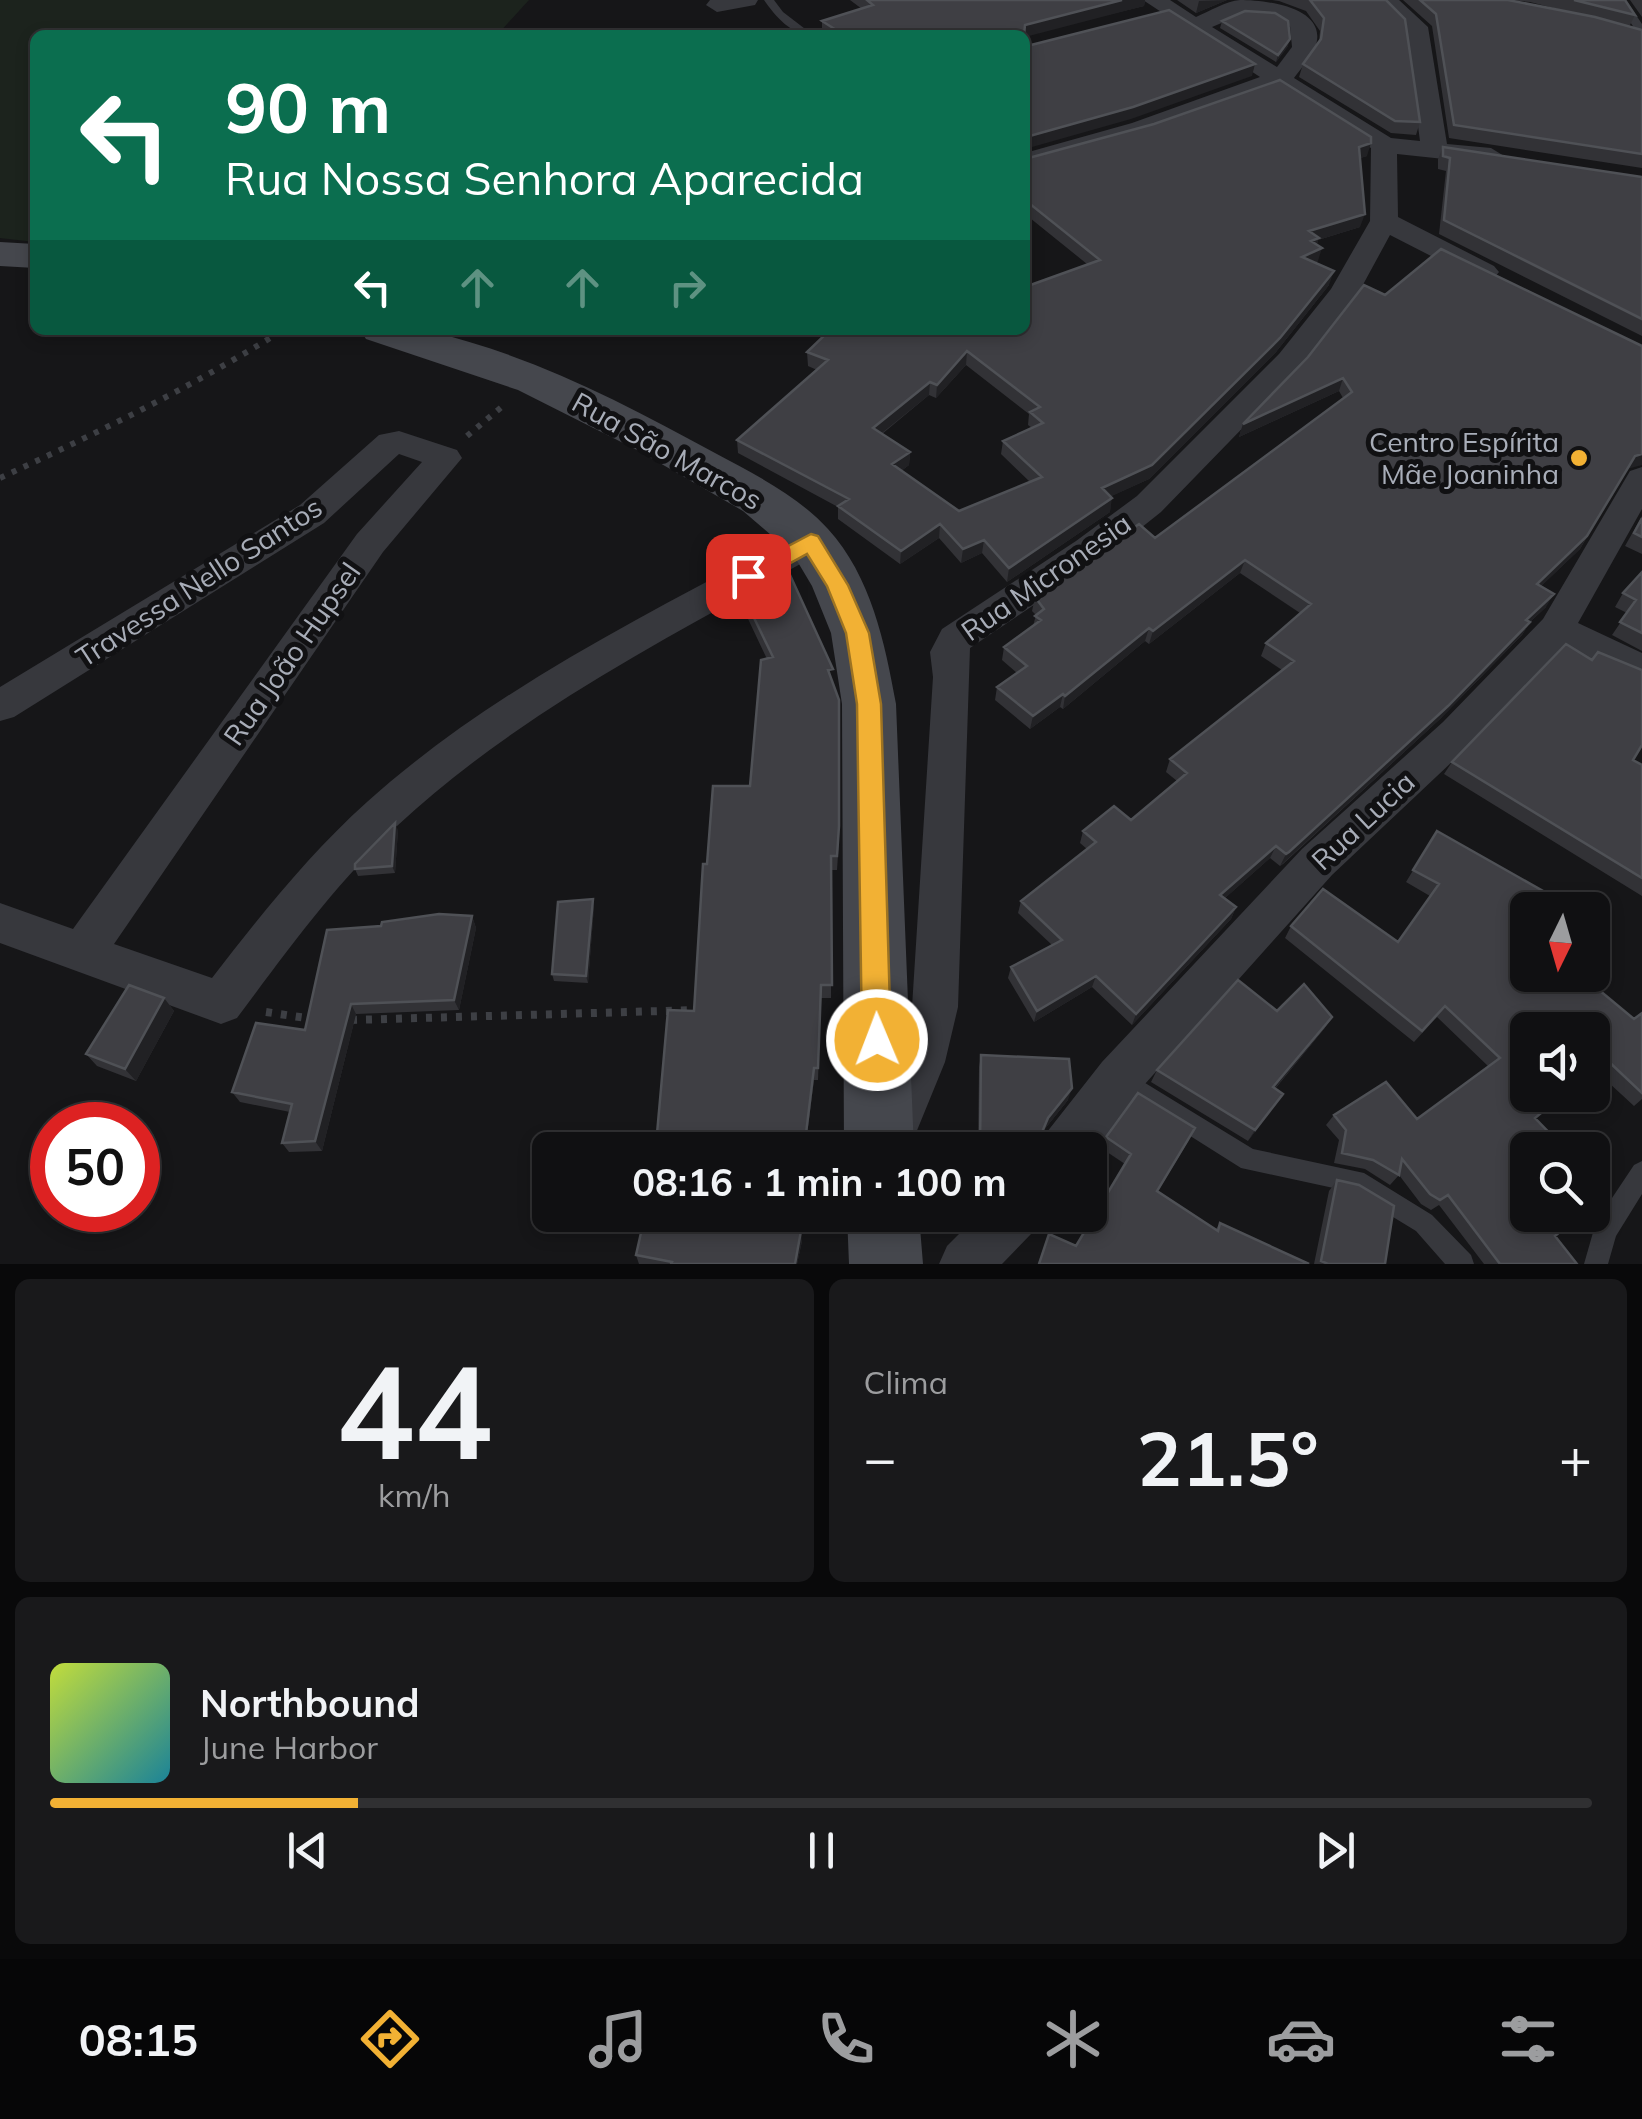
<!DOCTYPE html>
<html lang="pt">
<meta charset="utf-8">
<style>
:root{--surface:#101012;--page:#19191b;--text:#f1f3f6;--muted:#9c9d9f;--line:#303032;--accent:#f2b134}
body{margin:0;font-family:Mulish,sans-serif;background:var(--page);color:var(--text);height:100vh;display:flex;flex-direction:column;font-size:38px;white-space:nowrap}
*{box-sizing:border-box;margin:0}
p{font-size:32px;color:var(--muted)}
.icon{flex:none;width:55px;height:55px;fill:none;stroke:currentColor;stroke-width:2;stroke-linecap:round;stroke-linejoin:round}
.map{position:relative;height:1264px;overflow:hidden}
.side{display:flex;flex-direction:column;gap:15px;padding:15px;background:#09090a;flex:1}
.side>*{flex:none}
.hud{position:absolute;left:30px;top:30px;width:1000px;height:305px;border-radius:15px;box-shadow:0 5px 15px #0003,0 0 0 2px var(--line);background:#0b6e4f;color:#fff;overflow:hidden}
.needle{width:65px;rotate:185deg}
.fabs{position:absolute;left:1510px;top:892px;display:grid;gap:20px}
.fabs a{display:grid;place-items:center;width:100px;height:100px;border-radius:15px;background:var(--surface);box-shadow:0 5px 15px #0003,0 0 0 2px var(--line);font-size:50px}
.speed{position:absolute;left:30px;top:1102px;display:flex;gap:20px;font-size:50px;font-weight:700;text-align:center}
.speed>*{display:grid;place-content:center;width:130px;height:130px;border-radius:50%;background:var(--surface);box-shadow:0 5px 15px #0003,0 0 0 2px var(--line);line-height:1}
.speed .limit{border:15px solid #d22;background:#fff;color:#111}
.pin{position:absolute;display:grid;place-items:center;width:85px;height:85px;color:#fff;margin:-42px;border-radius:20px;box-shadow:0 5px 15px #0006}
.me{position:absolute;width:110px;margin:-55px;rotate:359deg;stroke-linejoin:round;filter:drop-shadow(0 0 8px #0008)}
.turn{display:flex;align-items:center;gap:35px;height:210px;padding:0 30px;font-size:45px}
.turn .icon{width:130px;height:130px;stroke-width:2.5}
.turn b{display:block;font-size:70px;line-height:85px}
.lanes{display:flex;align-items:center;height:95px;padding:0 30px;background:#0003;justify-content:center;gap:50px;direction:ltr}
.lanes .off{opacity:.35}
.big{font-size:75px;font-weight:700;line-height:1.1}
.side .card{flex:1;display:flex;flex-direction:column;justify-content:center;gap:15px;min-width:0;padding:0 35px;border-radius:15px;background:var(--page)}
.side .dial{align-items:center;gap:0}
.dial b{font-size:130px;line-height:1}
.song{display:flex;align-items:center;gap:30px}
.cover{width:120px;height:120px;border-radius:15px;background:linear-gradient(135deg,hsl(70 70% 55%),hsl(190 70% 35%))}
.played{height:10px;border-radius:5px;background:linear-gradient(90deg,var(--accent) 20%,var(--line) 20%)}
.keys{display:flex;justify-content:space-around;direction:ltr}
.heat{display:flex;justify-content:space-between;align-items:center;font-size:55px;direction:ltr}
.side .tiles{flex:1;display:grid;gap:15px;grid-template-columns:1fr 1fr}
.card:last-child{grid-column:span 2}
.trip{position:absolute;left:532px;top:1132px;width:575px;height:100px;border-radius:15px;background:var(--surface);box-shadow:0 5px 15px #0003,0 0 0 2px var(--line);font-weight:700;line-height:100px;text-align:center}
.tab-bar{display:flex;height:160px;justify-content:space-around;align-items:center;background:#060607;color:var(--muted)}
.tab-bar .icon{width:70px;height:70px}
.tab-bar .selected{color:var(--accent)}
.tab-bar b{font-size:45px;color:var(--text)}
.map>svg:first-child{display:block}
</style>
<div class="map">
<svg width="1642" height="1264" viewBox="0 0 1642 1264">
<rect width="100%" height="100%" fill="#161618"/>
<path fill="#1c231d" d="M0 0H529L497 35H35V242L0 238Z"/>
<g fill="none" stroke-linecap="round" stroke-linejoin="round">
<path stroke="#3d3f44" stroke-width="6" stroke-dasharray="5 8" stroke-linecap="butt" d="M467 436 504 405
M0 478C97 433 192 387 283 330"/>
<path stroke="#3d3f44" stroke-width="8" stroke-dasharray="6 9" stroke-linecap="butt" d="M266 1012 313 1019
M351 1020 698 1010"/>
<path fill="#37383d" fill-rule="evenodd" d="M764 0H774L783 12 813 35C791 35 776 17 764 0Z
M1616 0H1626L1642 24V35L1638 34Z
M1119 1067 1253 1149 1364 1173 1432 1215 1471 1255 1474 1264H1445L1416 1231 1352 1192 1241 1168 1111 1086 1108 1078 1111 1070Z
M1642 1161V1194L1616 1236 1608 1264H1584L1596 1222 1634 1165Z"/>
<path fill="#37383d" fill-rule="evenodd" d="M710 0H758L755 5 717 12 706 5Z
M1143 0H1170L1196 17C1210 11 1226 1 1240 0 1266 0 1327 7 1316 45 1313 56 1301 68 1294 78L1391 138 1420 141 1405 29 1374 0H1399L1428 27 1447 144 1491 148 1504 156 1491 164 1397 154 1398 217 1494 266 1499 272 1494 278H1474L1390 235 1359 292 1301 368 1161 512 1102 559 970 648 958 1007 945 1062 909 1150H859L897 1062 912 1007 933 677 930 652 942 629 1076 541 1137 496 1279 354 1331 289 1370 221 1371 148 1277 88 1150 133 1025 169V153L1132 123 1260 77ZM1243 14 1274 16 1290 26 1292 47 1277 67 1212 27Z
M399 431 457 450 462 458 383 552 114 944 212 978C260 916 309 854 367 802 494 688 650 613 798 533L811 529 824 533 829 542 824 551C676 633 522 710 397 826 336 883 287 951 237 1018L221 1024 0 943V903L73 929 357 534 422 462 399 454 324 523 14 717 0 721V687L300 505 379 435Z
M1642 467V509L1578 623 1642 653V685L1561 648 1471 744 1332 875 1136 1094 1090 1157V1150H1040L1047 1132 1102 1062 1302 849 1443 722 1543 619 1630 471Z
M978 1215H1040L1032 1233 1002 1264H939L947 1246Z"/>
<path fill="#45474d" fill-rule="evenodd" d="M0 242 35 244V268L0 266Z
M360 330C381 330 407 326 428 331 529 354 624 403 715 453 754 474 797 495 828 529 871 576 885 643 896 704L914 1150H844L842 704 831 633 812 586 793 554 743 511 639 451 518 390 366 339Z
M847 1215H919L923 1264H849Z"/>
</g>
<path fill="#323236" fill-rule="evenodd" d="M850 0H1145L1144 6 1025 35H825L822 33V21L862 9Z
M1177 0H1227L1196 13Z
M1272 0H1386L1420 122 1416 135 1391 133 1299 77 1303 64 1319 42 1320 31 1306 11 1279 1Z
M1403 0H1508L1569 12 1530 2 1510 0H1625L1635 15 1629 27 1642 30V168L1449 138 1432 26Z
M1630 0H1642V17Z
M1222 21 1288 46 1276 62 1220 28Z
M1443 147 1642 177V336L1439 234 1446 171 1438 169V159Z
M1367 156 1360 158V227L1318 240 1317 244 1318 261 1315 263 1329 285 1276 352 1149 479 1111 496 1110 512 1007 582 982 553 961 563 939 538 900 564 838 519V507L738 453 737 440 817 370 808 366 807 352 1025 330 1087 264 1025 214V159ZM966 365 1029 414 1028 425 1032 428 1003 441 1001 454 1030 482 959 511 901 471 909 465 910 452 882 434 929 395 936 398Z
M1385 295 1627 469 1580 549 1541 586 1546 607 1530 622 1522 635 1440 719 1283 864 1280 866 1270 858 1225 898 1236 907 1231 919 1132 1025 1092 987 1034 1022 1008 978 1011 967 1052 945 1018 913 1021 901 1087 849 1080 843 1083 831 1131 820 1177 781 1166 772 1170 759 1282 670 1261 656 1266 643 1300 613 1240 573 1149 644 1145 641 1063 709 1060 707 1030 729 995 700 997 687 1017 673 1002 660 1004 647 1033 626 1036 615 1032 611 1035 597 1155 538 1343 398 1339 391 1239 437 1243 424Z
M1642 516V554L1625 546Z
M1642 572V651L1612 635 1627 613 1615 607 1623 593Z
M740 589 833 684 839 840 837 870H831V998H821L818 1080H814L805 1150H657L656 1145 694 1011 707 864 750 786 767 659 741 604Z
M1592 660 1633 760 1642 765V896L1444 774 1452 762Z
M398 830 395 873 358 876 355 869Z
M1437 831 1518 934 1634 1019 1642 1013V1099L1634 1106 1595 1070 1592 1072V1030L1536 1119 1555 1236 1578 1264H1484L1439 1205 1431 1210 1421 1204 1399 1175 1390 1185 1365 1169 1334 1163 1339 1140 1326 1125 1334 1115 1417 1119 1489 1067 1437 1017 1414 1042 1285 938 1291 926 1398 942 1430 896 1406 882Z
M594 906 588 983 554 981 552 974Z
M472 916 476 928 459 1010 356 1014 322 1151 289 1152 282 1143 290 1112 240 1102 232 1092 305 1030 381 926Z
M164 998 174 1011 136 1081 97 1066 86 1054Z
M1277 1011 1332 1017 1324 1029 1275 1089 1283 1094 1248 1141 1151 1082 1157 1070Z
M981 1055 1068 1100 1044 1130 1041 1138 1052 1150H978L979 1067Z
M1106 1137 1189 1140 1158 1191 1216 1229 1220 1223 1309 1264 1076 1246 1125 1164 1101 1148Z
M1337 1180 1385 1264H1314L1329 1191Z
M645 1215H797L795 1230 802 1241 797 1264H639L636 1255Z"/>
<path fill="#212124" d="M1122 0H1145L1144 6 1025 37 1024 35 1025 25Z
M1227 0 1196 13 1199 1Z
M1290 39 1288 46 1276 62 1278 55Z
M1255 64 1252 76 1131 119 1025 149 1026 137Z
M1371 143 1367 156 1355 160 1359 147Z
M1365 214 1360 227 1318 240 1315 251 1309 231Z
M1322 248 1318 261 1298 270 1302 257Z
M1334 271 1329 285 1276 352 1149 479 1099 502 1102 488Z
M967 351 966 365 936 398 937 385Z
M1343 378 1339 391 1239 437 1243 424Z
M930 382 929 395 872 441 873 428Z
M910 452 909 465 891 478 892 464Z
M1642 454V465L1627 469 1635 456Z
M1112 498 1110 512 1007 582 1009 568Z
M940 524 939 538 900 564 901 551Z
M1587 536 1580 549 1530 597 1537 584Z
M984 540 982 553 961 563 963 549Z
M1245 560 1240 573 1149 644 1153 631Z
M1554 594 1546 607 1518 633 1526 620Z
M1530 622 1522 635 1440 719 1280 866 1286 854Z
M1149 628 1145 641 1063 709 1065 696Z
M1063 694 1060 707 1030 729 1033 716Z
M395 823 398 830 395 873 392 866Z
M1276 846 1270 858 1215 907 1220 895Z
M593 899 594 906 588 983 586 976Z
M1236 907 1231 919 1132 1025 1136 1014Z
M472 916 476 928 459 1010 454 1000Z
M1096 976 1092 987 1034 1022 1037 1011Z
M164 998 174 1011 136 1081 125 1069Z
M351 1004 356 1014 322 1151 315 1141Z
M1332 1017 1324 1029 1266 1099 1273 1087Z
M814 1068V1080L805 1150H804Z
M1072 1088 1068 1100 1044 1130 1036 1149 1048 1118Z
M1283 1094 1275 1105 1248 1141 1255 1130Z
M801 1231 802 1241 797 1264H795Z"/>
<path fill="#3f3f44" stroke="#4f5156" stroke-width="2.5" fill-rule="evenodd" d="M867 0H1122L1025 25 1024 35H844L822 21 873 5Z
M1310 0H1386L1405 19 1420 122 1395 121 1303 64 1321 39 1324 18Z
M1420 0H1508L1595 17 1642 30V154L1454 125 1436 14Z
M1574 0H1625L1635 15Z
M1169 10 1255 64 1133 107 1026 137 1025 146V44L1027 46Z
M1245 11 1275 13 1288 21 1290 39 1278 55 1222 21Z
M1280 80 1371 137V143L1359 147 1365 214 1309 231 1319 238 1311 241 1322 248 1302 257 1334 271 1280 338 1152 465 1102 488 1112 498 1009 568 984 540 963 549 940 524 901 551 838 506 849 499 737 440 828 360 807 352 830 330H1025V287L1100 260 1025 200V159L1154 124ZM967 351 1040 407 1030 412 1043 423 1003 441 1042 477 959 511 892 464 910 452 873 428 930 382 937 385Z
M1443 147 1642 177V319L1444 220 1450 158 1443 156Z
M1441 249 1642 346V454L1635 456 1587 536 1537 584 1554 594 1526 620 1530 622 1448 706 1289 852 1286 854 1276 846 1220 895 1236 907 1136 1014 1096 976 1037 1011 1011 967 1062 940 1021 901 1096 842 1083 831 1114 806 1131 820 1187 773 1170 759 1294 661 1266 643 1311 604 1245 560 1153 631 1149 628 1065 696 1063 694 1033 716 997 687 1027 666 1004 647 1041 620 1035 616 1044 609 1035 597 1139 524 1155 538 1352 392 1343 378 1243 424 1308 357 1364 285 1385 295Z
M1642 518V537L1634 533Z
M1642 572V633L1620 622 1636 600 1623 593Z
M790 575 833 669 828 670 839 700V826L837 856H831L832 985H821L818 1068H814L804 1150H720L721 1146 656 1145 668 1010 694 1011 703 864H707L713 786H750L761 660 773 657 740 589Z
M1566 644 1592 660 1598 652 1642 670V745L1633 760 1642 765V878L1452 762Z
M395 823 392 866 355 869V864Z
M1437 831 1543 891 1532 910H1528V918L1518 934 1528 940V975H1581L1634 1019 1642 1013V1093L1606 1059 1592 1070V1030H1528V1095H1563L1535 1118 1566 1150H1528V1215H1580L1555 1236 1577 1264H1500L1448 1195 1440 1200 1430 1194 1402 1159 1399 1175 1373 1160 1342 1153 1346 1130 1334 1115 1386 1082 1417 1119 1500 1058 1445 1006 1422 1031 1291 926 1323 889 1398 942 1439 884 1413 870Z
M593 899 586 976 552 974 558 902Z
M439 914 472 916 454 1000 351 1004 315 1141 282 1143 292 1104 232 1092 256 1023 305 1030 327 930 381 926 382 922Z
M1238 980 1277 1011 1304 984 1332 1017 1273 1087 1283 1094 1255 1130 1157 1070Z
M129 985 164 998 125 1069 86 1054Z
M981 1055 1069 1059 1072 1088 1048 1118 1040 1137 1044 1142H1055L1050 1150H980Z
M1138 1093 1195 1128 1157 1191 1218 1231 1220 1223 1309 1264H1039L1049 1234 1076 1246 1131 1154 1106 1137Z
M1592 1177 1608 1192 1592 1205Z
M1337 1180 1359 1185 1394 1206 1385 1264H1328L1321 1261Z
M645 1215H795L794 1229 801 1231 795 1264H671L672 1262 636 1255Z"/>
<path fill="#f2b134" stroke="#9d7322" stroke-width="2.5" d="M811 534 818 536 848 585 869 633 881 704 891 1040 887 1049 877 1053 867 1049 862 1040 857 704 846 633 827 586 807 554 756 582 748 584 738 576 741 571Z"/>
<circle fill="#f2b134" stroke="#111113" stroke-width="4" cx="1579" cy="458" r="10"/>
<g text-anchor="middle" stroke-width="10" stroke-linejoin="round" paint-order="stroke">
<g font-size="28" fill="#a8adb8" stroke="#111113" text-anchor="end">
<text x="1559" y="452">Centro Espírita<tspan x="1559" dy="32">Mãe Joaninha</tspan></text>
</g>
<g font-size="28" fill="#a8adb8" stroke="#111113">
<text transform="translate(667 451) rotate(29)" y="10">Rua São Marcos</text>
<text transform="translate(1046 577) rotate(-35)" y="10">Rua Micronesia</text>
<text transform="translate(199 582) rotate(-33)" y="10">Travessa Nello Santos</text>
<text transform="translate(292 654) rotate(-55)" y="10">Rua João Hupsel</text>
<text transform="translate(1363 821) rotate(-43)" y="10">Rua Lucia</text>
</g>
</g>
</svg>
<div class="fabs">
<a><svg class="needle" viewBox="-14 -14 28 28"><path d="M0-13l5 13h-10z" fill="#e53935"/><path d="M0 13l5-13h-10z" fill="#9c9d9f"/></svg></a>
<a><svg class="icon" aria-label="sound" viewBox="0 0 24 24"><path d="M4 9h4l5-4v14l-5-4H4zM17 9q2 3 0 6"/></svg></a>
<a><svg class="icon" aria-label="search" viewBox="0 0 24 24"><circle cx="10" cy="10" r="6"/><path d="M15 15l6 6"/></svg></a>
</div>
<div class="speed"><div class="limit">50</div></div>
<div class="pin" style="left:748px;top:576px;background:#d93025"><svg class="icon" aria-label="arrive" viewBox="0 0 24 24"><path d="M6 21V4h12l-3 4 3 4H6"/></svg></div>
<svg class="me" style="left:877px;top:1040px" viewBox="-20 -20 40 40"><circle r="17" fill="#f2b134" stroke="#fff" stroke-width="3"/><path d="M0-11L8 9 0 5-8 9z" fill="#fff"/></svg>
<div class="trip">08:16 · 1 min · 100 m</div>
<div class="hud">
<div class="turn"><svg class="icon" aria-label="left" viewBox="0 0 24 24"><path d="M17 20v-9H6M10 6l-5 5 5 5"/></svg><div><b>90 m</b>Rua Nossa Senhora Aparecida</div></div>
<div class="lanes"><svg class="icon" aria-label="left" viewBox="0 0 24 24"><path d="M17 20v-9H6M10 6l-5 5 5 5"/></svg><svg class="icon off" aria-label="ahead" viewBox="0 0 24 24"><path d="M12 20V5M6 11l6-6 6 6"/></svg><svg class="icon off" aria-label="ahead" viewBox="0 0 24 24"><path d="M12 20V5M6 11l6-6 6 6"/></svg><svg class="icon off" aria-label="right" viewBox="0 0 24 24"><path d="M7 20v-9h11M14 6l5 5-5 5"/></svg></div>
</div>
</div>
<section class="side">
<div class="tiles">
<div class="card dial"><b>44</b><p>km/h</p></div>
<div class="card"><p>Clima</p>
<div class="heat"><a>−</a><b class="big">21.5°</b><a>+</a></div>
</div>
<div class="card">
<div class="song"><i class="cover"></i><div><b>Northbound</b><p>June Harbor</p></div></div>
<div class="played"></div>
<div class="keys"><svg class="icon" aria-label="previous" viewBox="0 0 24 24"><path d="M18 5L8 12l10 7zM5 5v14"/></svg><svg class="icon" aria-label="pause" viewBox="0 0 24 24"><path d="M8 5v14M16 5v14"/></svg><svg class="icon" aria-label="next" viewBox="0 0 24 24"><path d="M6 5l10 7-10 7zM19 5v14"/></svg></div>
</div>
</div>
</section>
<nav class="tab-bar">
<b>08:15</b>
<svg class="icon selected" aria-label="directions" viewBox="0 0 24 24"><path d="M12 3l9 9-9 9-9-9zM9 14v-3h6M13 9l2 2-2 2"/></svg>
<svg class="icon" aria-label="music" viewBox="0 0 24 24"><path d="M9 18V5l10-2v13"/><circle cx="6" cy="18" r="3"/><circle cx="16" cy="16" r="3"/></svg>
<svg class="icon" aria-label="phone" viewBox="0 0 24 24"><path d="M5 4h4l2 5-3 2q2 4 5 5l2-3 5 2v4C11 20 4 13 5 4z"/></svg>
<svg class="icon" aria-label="climate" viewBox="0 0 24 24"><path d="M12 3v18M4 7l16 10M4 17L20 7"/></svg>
<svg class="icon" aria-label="car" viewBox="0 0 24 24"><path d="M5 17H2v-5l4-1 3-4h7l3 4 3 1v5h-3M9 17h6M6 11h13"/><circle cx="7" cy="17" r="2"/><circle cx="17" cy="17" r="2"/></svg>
<svg class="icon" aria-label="filters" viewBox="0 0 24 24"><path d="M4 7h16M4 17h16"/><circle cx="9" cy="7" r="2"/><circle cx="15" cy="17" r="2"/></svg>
</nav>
